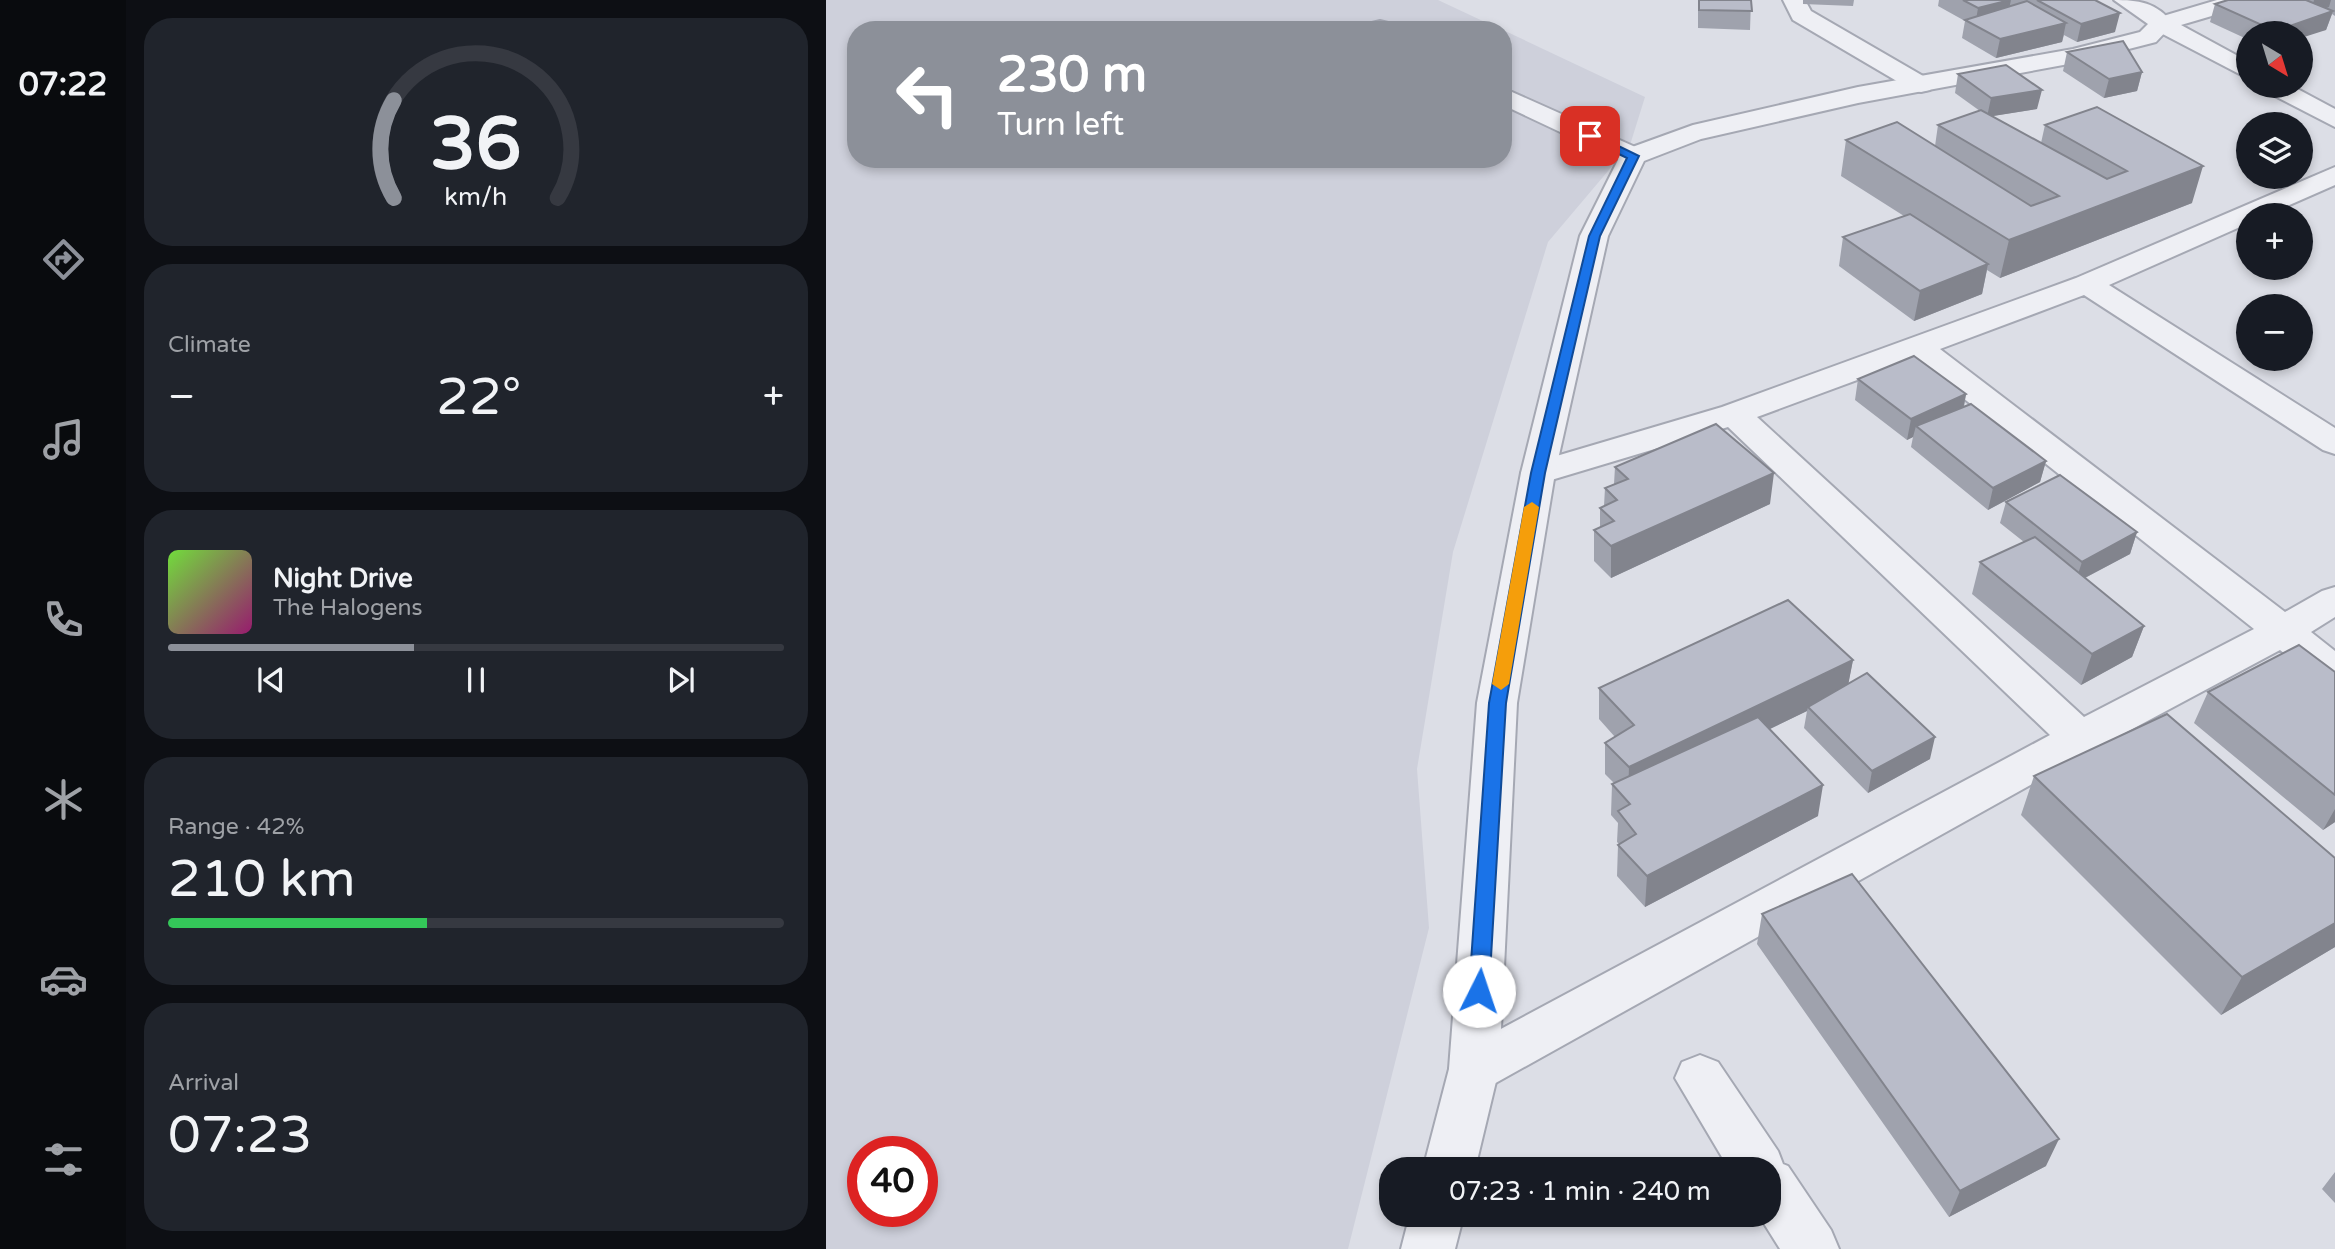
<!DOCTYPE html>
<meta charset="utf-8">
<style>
:root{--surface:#171b24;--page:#20242c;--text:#f1f3f6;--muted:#9ea1a6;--line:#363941;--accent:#8c9099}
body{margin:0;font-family:"Varela Round",sans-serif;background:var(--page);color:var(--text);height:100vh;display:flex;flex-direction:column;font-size:26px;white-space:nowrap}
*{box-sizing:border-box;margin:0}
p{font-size:23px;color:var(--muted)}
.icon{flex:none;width:38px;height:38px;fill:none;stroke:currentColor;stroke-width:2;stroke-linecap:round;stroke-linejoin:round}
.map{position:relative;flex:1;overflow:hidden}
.panel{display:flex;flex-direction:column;gap:18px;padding:18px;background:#0d0f14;width:700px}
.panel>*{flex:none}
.guide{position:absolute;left:21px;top:21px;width:665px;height:147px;border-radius:28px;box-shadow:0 4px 10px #0003;background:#8c9099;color:#fff;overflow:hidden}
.needle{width:46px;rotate:142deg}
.controls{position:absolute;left:1410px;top:21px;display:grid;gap:14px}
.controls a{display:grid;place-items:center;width:77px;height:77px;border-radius:50%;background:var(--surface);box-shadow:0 4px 10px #0003;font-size:35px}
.speed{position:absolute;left:21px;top:1136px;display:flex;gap:14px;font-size:35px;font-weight:700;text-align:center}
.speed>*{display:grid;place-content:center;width:91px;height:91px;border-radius:50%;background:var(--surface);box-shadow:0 4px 10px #0003;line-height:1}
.speed .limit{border:10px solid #d22;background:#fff;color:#111}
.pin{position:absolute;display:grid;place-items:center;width:60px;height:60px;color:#fff;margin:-30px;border-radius:14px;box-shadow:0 4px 10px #0006}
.me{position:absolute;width:77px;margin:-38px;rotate:4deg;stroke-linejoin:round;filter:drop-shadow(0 0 5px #0008)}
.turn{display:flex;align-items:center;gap:24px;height:147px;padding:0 35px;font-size:32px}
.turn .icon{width:91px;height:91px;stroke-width:2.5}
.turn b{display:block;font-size:49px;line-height:60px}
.big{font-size:52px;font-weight:600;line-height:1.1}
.panel .widget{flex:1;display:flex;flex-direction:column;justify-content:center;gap:10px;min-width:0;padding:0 24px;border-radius:28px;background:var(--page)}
.panel .dial{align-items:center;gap:0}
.dial svg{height:182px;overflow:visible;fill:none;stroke:var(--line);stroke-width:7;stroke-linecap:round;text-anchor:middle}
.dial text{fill:var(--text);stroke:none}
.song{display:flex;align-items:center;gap:21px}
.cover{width:84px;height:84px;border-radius:10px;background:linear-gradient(135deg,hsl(100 70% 55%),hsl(320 70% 35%))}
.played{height:7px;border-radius:4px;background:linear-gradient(90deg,var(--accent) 40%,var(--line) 40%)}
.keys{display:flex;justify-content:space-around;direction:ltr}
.heat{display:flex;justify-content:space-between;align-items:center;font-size:38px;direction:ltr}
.charge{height:10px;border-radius:5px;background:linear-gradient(90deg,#34c759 42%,var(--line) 0)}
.trip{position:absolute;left:553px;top:1157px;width:402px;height:70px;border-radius:28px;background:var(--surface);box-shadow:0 4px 10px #0003;font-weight:600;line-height:70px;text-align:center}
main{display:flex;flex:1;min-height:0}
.dock{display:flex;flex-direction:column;width:126px;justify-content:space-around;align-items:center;background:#090b0e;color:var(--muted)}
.dock .icon{width:49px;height:49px}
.dock .active{color:var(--accent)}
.dock b{font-size:32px;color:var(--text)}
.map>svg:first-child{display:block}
</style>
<main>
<nav class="dock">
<b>07:22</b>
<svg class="icon active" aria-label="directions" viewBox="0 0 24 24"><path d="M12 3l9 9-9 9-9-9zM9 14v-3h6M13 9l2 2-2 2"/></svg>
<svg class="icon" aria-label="music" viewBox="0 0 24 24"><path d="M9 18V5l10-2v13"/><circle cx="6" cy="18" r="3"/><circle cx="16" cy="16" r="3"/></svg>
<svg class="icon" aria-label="phone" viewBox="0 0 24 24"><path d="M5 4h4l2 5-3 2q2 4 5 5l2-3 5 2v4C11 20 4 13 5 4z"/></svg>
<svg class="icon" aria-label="climate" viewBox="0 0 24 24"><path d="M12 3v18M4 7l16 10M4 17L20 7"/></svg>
<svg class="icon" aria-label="car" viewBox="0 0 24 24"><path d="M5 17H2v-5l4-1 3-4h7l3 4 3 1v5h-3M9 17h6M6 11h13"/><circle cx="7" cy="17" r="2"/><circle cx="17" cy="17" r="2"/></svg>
<svg class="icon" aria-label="filters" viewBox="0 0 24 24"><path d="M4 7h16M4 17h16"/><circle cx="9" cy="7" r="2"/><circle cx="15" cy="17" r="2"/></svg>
</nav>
<section class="panel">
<div class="widget dial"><svg viewBox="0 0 100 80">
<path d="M14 69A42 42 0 1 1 86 69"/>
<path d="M14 69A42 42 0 0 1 14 26" stroke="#8c9099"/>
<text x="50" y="56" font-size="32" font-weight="700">36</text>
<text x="50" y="72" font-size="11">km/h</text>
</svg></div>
<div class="widget"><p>Climate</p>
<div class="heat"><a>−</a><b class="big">22°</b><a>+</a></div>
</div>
<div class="widget">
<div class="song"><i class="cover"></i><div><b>Night Drive</b><p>The Halogens</p></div></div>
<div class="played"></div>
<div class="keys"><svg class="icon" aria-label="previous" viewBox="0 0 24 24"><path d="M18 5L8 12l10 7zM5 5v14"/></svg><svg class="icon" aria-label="pause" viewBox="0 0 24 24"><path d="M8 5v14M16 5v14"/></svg><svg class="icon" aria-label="next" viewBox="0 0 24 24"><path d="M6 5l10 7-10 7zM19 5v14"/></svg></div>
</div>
<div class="widget"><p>Range · 42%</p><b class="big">210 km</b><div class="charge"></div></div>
<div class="widget"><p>Arrival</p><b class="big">07:23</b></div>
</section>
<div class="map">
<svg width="1509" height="1249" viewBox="0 0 1509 1249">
<rect width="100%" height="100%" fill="#dcdee6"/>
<path fill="#ced0db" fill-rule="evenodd" d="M0 0H612L676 30H30V159H677V30L819 97 804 145 722 242 627 552 591 769 603 928 522 1249H0ZM37 1152H96V1211H37Z"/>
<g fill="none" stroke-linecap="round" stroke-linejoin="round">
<g stroke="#a5a8b3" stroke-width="4">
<path id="minor" d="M957 0H979L985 11 1104 80 1107 85 1104 90 1095 92 1086 90 967 20Z
M1391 0H1426L1423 5 1355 25 1423 62V79L1327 29 1323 24 1327 19Z
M554 21 562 23 568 30H544L546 23Z
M1436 86H1466L1509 109V127L1439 91Z
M677 88 816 150 820 156 816 162 807 164 798 162 677 105Z
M1509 167V185L1441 215H1423V223L1283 285 1509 428V454L1497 450 1258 295 1114 349 1459 612 1496 591 1509 587V617L1485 632 1509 651V686L1495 682 1454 650 1269 749 666 1085 648 1092 630 1085 623 1069 630 1053 1224 735 902 427 712 484 700 481 695 473 700 465 896 407 1250 278ZM1088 359 1428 629 1258 717 931 417Z
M874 1055 892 1062 952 1151 957 1164 962 1166 1005 1230 1013 1249H954L932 1214H943V1169H903L849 1078 856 1062Z"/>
</g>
<g stroke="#a5a8b3" stroke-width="4">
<path id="tertiary" d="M1288 0C1312 0 1331 2 1347 24L1330 42 1248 63 1032 103 875 139 818 161 782 236 729 473 691 703 673 1069 649 1169H597L623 1069 651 703 695 473 754 236 794 156 798 150 867 125 1032 87 1247 49 1314 32 1322 24Z
M584 1214H638L629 1249H575Z"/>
</g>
<use href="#minor" fill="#eeeff4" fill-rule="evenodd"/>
<use href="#tertiary" fill="#eeeff4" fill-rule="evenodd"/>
</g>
<path fill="#9fa2ad" d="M872 0H925L924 30 872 28Z
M977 0H1028L1027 6 977 4Z
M1113 0H1269L1289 32 1251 42 1238 35 1236 42 1170 58 1136 38 1139 21 1112 6Z
M1402 0H1509V16L1506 14 1500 30 1475 33H1423V40L1384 22 1389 4Z
M1241 52 1316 72 1311 91 1278 98 1237 71Z
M1132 74 1211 109 1166 116 1215 143 1219 125 1366 203 1174 278 1161 270 1156 294 1088 321 1013 266 1017 237 1078 216 1015 176 1020 140 1109 146 1112 125 1154 111 1129 93Z
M1032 379 1140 394 1138 407 1220 461 1214 482 1162 510 1085 447 1087 437 1081 440 1029 400Z
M789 467 944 504 785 578 768 561V530L774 527V508L778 506 779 488 788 484Z
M1180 502 1311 532 1304 554 1259 578 1318 626 1306 657 1255 685 1146 594 1154 562 1198 542 1174 523Z
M1027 660 1022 684 1104 759 1042 793 978 728 981 711 944 729 992 816 819 907 791 876 792 845H794L791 842 792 823 785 815 786 784 788 783 779 774V743L789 737 773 719V688Z
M1509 672V822L1497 830 1368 723 1382 692Z
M1208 776 1509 858V947L1395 1015 1195 815Z
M936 914 1220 1166 1123 1217 931 944Z
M1509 1172V1203L1496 1189Z"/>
<path fill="#82848d" d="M1185 0 1181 18 1149 26 1152 8Z
M1488 0H1505L1503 7 1484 14Z
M1507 11 1500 30 1475 38V33H1449V31Z
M1294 13 1289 32 1251 42 1255 24Z
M1240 23 1236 42 1170 58 1174 39Z
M1316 72 1311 91 1278 98 1283 79Z
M1216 90 1211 109 1161 117 1165 98Z
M1377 166 1366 203 1174 278 1183 240Z
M1162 264 1156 294 1088 321 1094 291Z
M1140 394 1136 415 1090 426 1087 437 1081 440 1085 419Z
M1220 461 1214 482 1162 510 1167 488Z
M948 473 944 504 785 578V546Z
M1311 532 1304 554 1249 583 1256 562Z
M1318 626 1306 657 1255 685 1266 654Z
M1027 660 1021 691 982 707 981 711 802 798 803 767Z
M1109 737 1104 759 1042 793 1046 771Z
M997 785 992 816 819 907 821 876Z
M1509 809V822L1497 830Z
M1509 923V947L1395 1015 1416 977Z
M1233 1139 1220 1166 1123 1217 1134 1191Z"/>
<path fill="#b9bcc9" stroke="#82848d" stroke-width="2" d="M873 0H925L926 11 873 10Z
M1137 0H1184L1152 8Z
M1211 0H1269L1294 13 1255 24Z
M1402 0H1480L1507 11 1449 31 1389 4Z
M1201 1 1240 23 1174 39 1139 20Z
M1297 41 1316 72 1283 79 1241 52Z
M1180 65 1216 90 1165 98 1132 74Z
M1271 107 1377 166 1183 240 1020 140 1071 122 1205 206 1233 196 1112 125 1155 110 1281 179 1301 171 1219 125Z
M1084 214 1162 264 1094 291 1017 237Z
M1088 356 1140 394 1085 419 1032 379Z
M1145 404 1220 461 1167 488 1090 426Z
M890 424 948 473 785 546 768 530 788 521 774 508 791 500 779 488 802 479 789 467Z
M1234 475 1311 532 1256 562 1180 502Z
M1209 537 1318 626 1266 654 1154 562Z
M962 600 1027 660 803 767 779 743 808 725 773 688Z
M1473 645 1509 672V795L1382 692Z
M1041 673 1109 737 1046 771 982 707Z
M1341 714 1509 858V923L1416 977 1208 776Z
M932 717 997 785 821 876 792 845 810 834 792 811 804 804 786 784Z
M1026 874 1233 1139 1134 1191 936 914Z"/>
<path fill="#1a73e8" stroke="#114b97" stroke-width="2" d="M760 134H768L813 156 774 236 719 473 680 703 663 991 660 997 653 999 646 997 643 991 663 703 705 473 763 236 801 158 760 138Z"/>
<path fill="#f59e0b" d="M706 502 713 507 683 684 675 690 666 684 698 507Z"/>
</svg>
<div class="controls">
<a><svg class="needle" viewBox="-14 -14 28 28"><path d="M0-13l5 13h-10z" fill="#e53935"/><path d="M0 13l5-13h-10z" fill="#9ea1a6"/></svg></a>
<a><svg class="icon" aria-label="layers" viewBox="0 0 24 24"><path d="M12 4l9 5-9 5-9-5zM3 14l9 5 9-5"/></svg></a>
<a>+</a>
<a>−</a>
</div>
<div class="speed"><div class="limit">40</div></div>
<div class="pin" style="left:764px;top:136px;background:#d93025"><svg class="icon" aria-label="arrive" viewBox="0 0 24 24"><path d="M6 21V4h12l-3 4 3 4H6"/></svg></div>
<svg class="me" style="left:653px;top:991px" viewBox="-20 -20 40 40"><circle r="19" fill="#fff"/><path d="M0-13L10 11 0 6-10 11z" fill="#1a73e8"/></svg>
<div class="trip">07:23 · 1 min · 240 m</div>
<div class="guide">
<div class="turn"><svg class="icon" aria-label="left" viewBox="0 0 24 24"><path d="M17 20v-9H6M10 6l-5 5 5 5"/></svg><div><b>230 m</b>Turn left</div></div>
</div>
</div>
</main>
